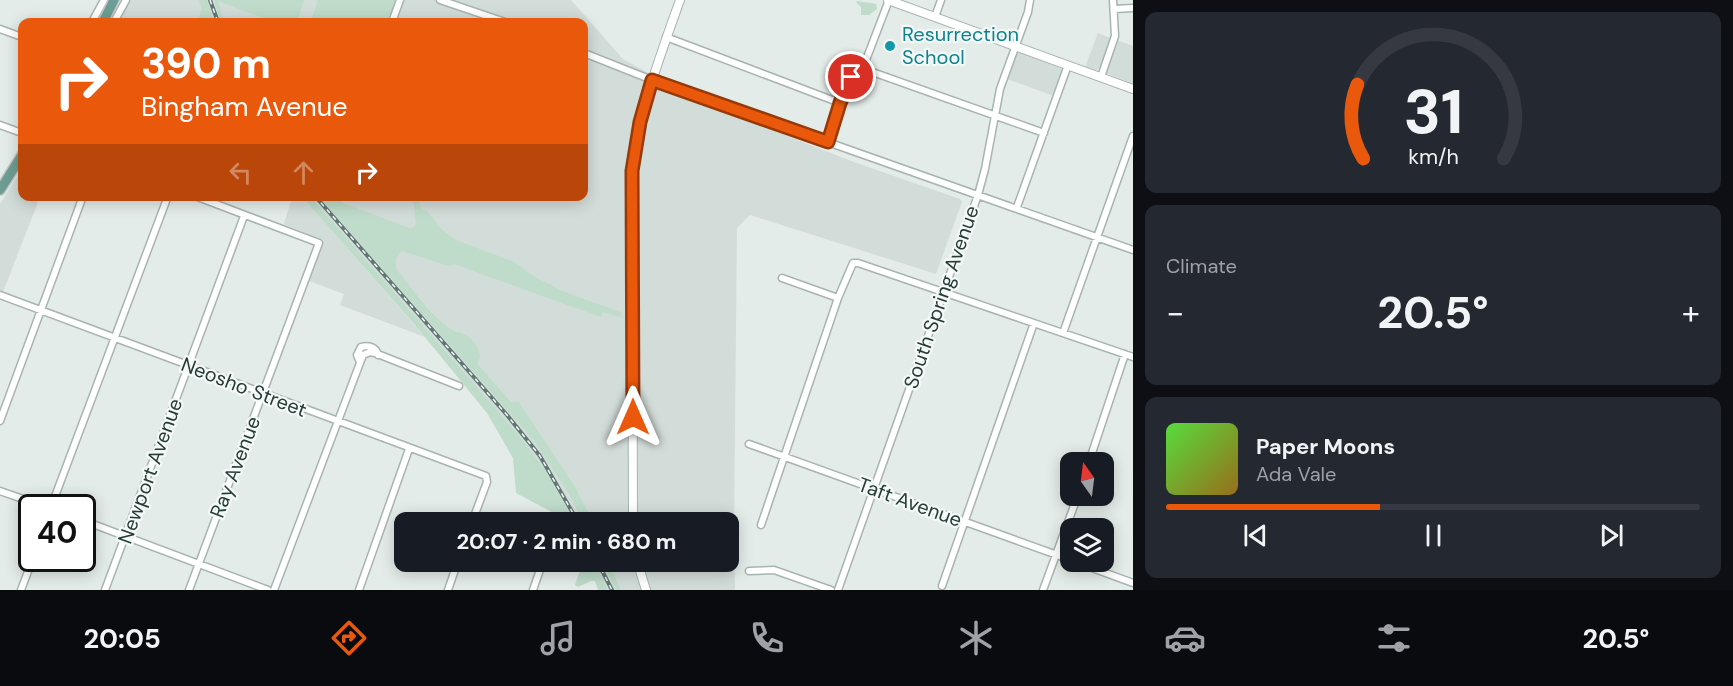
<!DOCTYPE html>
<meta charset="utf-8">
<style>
:root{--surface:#171b24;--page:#242831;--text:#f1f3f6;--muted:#9ea1a6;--line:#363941;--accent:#ea580c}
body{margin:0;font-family:"DM Sans",sans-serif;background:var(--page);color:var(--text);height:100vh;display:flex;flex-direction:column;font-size:22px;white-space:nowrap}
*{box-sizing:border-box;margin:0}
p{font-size:20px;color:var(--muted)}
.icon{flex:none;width:33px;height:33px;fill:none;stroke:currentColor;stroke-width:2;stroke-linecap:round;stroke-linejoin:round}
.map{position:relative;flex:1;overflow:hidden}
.panel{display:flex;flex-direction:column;gap:12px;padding:12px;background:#0d0f14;width:600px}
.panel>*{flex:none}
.hud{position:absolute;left:18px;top:18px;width:570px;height:183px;border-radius:12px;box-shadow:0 3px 15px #0003;background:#ea580c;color:#fff;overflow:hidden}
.needle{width:39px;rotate:346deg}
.fabs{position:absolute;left:1060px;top:452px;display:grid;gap:12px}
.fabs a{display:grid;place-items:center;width:54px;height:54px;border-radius:12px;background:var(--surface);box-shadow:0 3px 15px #0003;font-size:30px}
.speed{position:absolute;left:18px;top:494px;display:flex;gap:12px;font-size:30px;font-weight:700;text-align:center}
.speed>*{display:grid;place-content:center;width:78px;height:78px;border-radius:50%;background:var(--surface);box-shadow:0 3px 15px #0003;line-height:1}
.speed .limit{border:3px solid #111;border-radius:9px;background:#fff;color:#111}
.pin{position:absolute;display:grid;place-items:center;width:51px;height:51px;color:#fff;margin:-26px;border:3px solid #fff;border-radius:50%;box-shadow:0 2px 6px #0007}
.me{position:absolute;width:66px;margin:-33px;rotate:0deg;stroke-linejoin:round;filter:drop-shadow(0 0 4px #0008)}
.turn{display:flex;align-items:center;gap:21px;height:126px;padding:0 24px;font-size:27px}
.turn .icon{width:78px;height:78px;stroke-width:2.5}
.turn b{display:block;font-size:42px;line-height:51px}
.lanes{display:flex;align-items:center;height:57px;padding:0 24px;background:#0003;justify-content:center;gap:30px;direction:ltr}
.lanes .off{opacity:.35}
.big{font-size:45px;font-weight:700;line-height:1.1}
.panel .card{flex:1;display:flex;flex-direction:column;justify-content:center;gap:9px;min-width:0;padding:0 21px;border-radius:12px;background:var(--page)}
.panel .dial{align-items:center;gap:0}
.dial svg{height:156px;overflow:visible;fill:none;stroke:var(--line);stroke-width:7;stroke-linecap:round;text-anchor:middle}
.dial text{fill:var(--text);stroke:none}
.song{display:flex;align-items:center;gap:18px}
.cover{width:72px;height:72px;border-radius:9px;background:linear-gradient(135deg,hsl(110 70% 55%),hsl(40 70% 35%))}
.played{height:6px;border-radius:3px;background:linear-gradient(90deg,var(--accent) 40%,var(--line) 40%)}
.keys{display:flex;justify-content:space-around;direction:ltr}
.heat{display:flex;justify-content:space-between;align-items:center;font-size:33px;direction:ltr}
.trip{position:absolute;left:394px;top:512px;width:345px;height:60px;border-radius:12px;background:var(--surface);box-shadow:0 3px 15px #0003;font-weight:700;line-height:60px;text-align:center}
.tabs{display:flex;height:96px;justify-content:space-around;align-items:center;background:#090b0e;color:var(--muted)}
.tabs .icon{width:42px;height:42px}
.tabs .on{color:var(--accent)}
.tabs b{font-size:27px;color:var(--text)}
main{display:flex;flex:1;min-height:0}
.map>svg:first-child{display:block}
</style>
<main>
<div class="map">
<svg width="1133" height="590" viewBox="0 0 1133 590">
<rect width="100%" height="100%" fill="#e4ece9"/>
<path fill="#d2dcd8" d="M129 0H571L623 59 707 105 854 162 960 199 962 202 936 274 750 215 737 228 734 531 735 590H621L608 561H729V522H594L574 485 519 402H511L331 197 584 196V22H117Z
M1098 33 1111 38 1100 68 1096 70 1085 67Z
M1117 40 1133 46V84L1106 73Z
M1020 52 1062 69 1054 96 1007 79 1015 55Z
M22 168V196L40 197 3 292 0 291V204Z
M292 197H302L425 337 340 305 344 294 309 281 324 240 284 224Z
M311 197H319L534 441 570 496 583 522H575L546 471 519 435Z
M594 561H601L616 590H608Z"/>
<path fill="#bfdbc9" d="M199 0H207L214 22H197L202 9Z
M214 0H304L297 22H274L218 1 224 22H221Z
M316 0H395L387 22H310L318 1Z
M858 1 876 4 877 9 869 15H861V7L856 2Z
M302 197H311L519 435 546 471 575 522H564L561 517 516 493 513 458 487 413 415 325Z
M319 197H333L346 204 409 228 414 227 416 224 413 197H418L421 209 427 211 441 229 456 240 514 262 533 276 562 291 622 313 620 317 603 312 601 317 454 264 449 266 402 251 396 258V269C410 285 435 321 454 331 458 333 457 331 462 333 472 337 480 348 480 358L477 363 511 402H519L574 485 594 522H583L570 496 534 441Z
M583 561H594L608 590H598L595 581H591L578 587 575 585Z
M601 561H608L621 590H616Z"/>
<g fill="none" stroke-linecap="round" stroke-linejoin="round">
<g stroke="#a7b4b0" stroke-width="9">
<path id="minor" d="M440 0 505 22
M1114 9 1133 8
M935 17 941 0
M92 22 104 0
M114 22 126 0
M392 22 400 0
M0 29 22 37
M666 37 840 103
M584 53 652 80 1133 250
M861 68 1044 133
M1101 77 1115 36 1113 0
M0 125 22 133
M828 142 840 103 851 77 866 60 889 0
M1017 207 1068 65
M782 278 838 298
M0 295 486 476 487 482 472 522
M1063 333 1133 136
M360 362 357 355 361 347C369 345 376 347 378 355
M0 421 83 196
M749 444 1071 560
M1089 462 1125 354
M0 491 46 507
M51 507 168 196
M82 520 268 590
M761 525 838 298 853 263H858L1133 357
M539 561 545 564 551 561
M1073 561 1133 583
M749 571 774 570 831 590
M942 586 1034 323
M21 590 33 558
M105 590 244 216
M189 590 319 243 195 196
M274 590 363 355 370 352 375 353 459 386
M359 590 409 449
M448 590 458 561
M533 590 542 564
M838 590 978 195 985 169 1000 89 1028 12 1030 0
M1043 590 1078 495"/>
</g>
<g stroke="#a7b4b0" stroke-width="10">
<path id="tertiary" d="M888 0 1133 89
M633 522 632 171C639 112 660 56 680 0
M637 561 646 590"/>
</g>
<g stroke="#c2c8c7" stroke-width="12">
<path id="primary" d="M103 22 114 0
M0 190 22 155"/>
</g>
<use href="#minor" stroke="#fff" stroke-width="6"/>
<use href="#tertiary" stroke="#fff" stroke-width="8"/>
<use href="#primary" stroke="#6d9d94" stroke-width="9"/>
<g stroke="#607773" stroke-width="4">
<path id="rail" d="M210 0 218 22
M315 196 507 415 540 456 578 522
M597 561 612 590"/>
</g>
<use href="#rail" stroke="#f4f9f7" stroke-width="1.5" stroke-dasharray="4.5" stroke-linecap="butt"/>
</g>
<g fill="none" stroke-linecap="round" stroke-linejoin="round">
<g stroke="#983908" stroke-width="15">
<path id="route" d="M633 417 632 171 640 122 652 80 828 142 840 103 851 77"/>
</g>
<use href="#route" stroke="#ea580c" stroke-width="10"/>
</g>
<circle fill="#0f9aa8" stroke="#f4f9f7" stroke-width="2" cx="890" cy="46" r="6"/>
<g text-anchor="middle" stroke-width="4.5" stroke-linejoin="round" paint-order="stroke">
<g font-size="20" fill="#0d838f" stroke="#f4f9f7" text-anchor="start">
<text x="902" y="41">Resurrection<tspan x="902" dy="23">School</tspan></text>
</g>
<g font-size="20" fill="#253c37" stroke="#f4f9f7">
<text transform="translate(941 297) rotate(-71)" y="7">South Spring Avenue</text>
<text transform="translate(244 387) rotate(21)" y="7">Neosho Street</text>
<text transform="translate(235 467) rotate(-69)" y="7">Ray Avenue</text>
<text transform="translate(150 471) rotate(-70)" y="7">Newport Avenue</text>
<text transform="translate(910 502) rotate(20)" y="7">Taft Avenue</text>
</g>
</g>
</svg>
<div class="fabs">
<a><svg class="needle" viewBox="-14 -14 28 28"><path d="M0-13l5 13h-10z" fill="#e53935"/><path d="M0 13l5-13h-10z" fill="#9ea1a6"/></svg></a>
<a><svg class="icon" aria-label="layers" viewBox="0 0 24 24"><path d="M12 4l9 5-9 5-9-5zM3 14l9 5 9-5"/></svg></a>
</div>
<div class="speed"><div class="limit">40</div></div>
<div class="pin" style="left:851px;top:77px;background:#d93025"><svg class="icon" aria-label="arrive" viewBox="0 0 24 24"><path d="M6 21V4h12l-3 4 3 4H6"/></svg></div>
<svg class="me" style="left:633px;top:417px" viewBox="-20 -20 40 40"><path d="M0-17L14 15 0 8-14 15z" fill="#ea580c" stroke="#fff" stroke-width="4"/></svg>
<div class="trip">20:07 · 2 min · 680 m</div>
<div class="hud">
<div class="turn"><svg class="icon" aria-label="right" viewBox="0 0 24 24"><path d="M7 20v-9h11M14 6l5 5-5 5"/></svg><div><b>390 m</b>Bingham Avenue</div></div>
<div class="lanes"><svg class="icon off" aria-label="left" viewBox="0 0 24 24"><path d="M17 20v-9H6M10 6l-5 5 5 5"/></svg><svg class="icon off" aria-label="ahead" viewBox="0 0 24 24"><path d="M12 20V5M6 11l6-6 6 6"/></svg><svg class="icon" aria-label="right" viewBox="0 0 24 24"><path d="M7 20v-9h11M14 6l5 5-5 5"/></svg></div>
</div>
</div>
<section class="panel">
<div class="card dial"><svg viewBox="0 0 100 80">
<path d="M14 69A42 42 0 1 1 86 69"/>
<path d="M14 69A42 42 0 0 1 11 31" stroke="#ea580c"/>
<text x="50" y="56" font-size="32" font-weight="700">31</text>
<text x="50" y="72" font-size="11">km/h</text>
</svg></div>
<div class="card"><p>Climate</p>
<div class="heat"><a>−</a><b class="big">20.5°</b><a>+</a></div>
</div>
<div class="card">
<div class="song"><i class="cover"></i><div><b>Paper Moons</b><p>Ada Vale</p></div></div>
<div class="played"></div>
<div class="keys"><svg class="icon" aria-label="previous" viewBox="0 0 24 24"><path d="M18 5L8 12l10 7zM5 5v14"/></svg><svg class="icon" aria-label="pause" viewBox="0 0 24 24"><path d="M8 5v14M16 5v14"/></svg><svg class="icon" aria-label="next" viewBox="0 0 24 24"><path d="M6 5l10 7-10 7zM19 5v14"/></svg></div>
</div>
</section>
</main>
<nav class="tabs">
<b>20:05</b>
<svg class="icon on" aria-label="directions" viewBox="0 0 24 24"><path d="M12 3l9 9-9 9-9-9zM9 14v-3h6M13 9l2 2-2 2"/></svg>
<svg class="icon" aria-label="music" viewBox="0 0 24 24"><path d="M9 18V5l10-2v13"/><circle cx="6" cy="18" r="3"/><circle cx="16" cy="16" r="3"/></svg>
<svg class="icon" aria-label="phone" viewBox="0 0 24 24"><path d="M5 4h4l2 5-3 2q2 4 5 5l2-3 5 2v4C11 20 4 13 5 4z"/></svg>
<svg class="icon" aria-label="climate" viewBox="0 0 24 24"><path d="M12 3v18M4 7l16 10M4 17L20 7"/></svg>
<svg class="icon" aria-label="car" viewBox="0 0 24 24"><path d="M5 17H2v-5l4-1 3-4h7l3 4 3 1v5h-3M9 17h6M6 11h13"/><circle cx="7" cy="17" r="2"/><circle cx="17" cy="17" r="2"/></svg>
<svg class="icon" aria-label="filters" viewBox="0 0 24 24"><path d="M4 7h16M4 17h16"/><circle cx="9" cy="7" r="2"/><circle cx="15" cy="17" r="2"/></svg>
<b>20.5°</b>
</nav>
